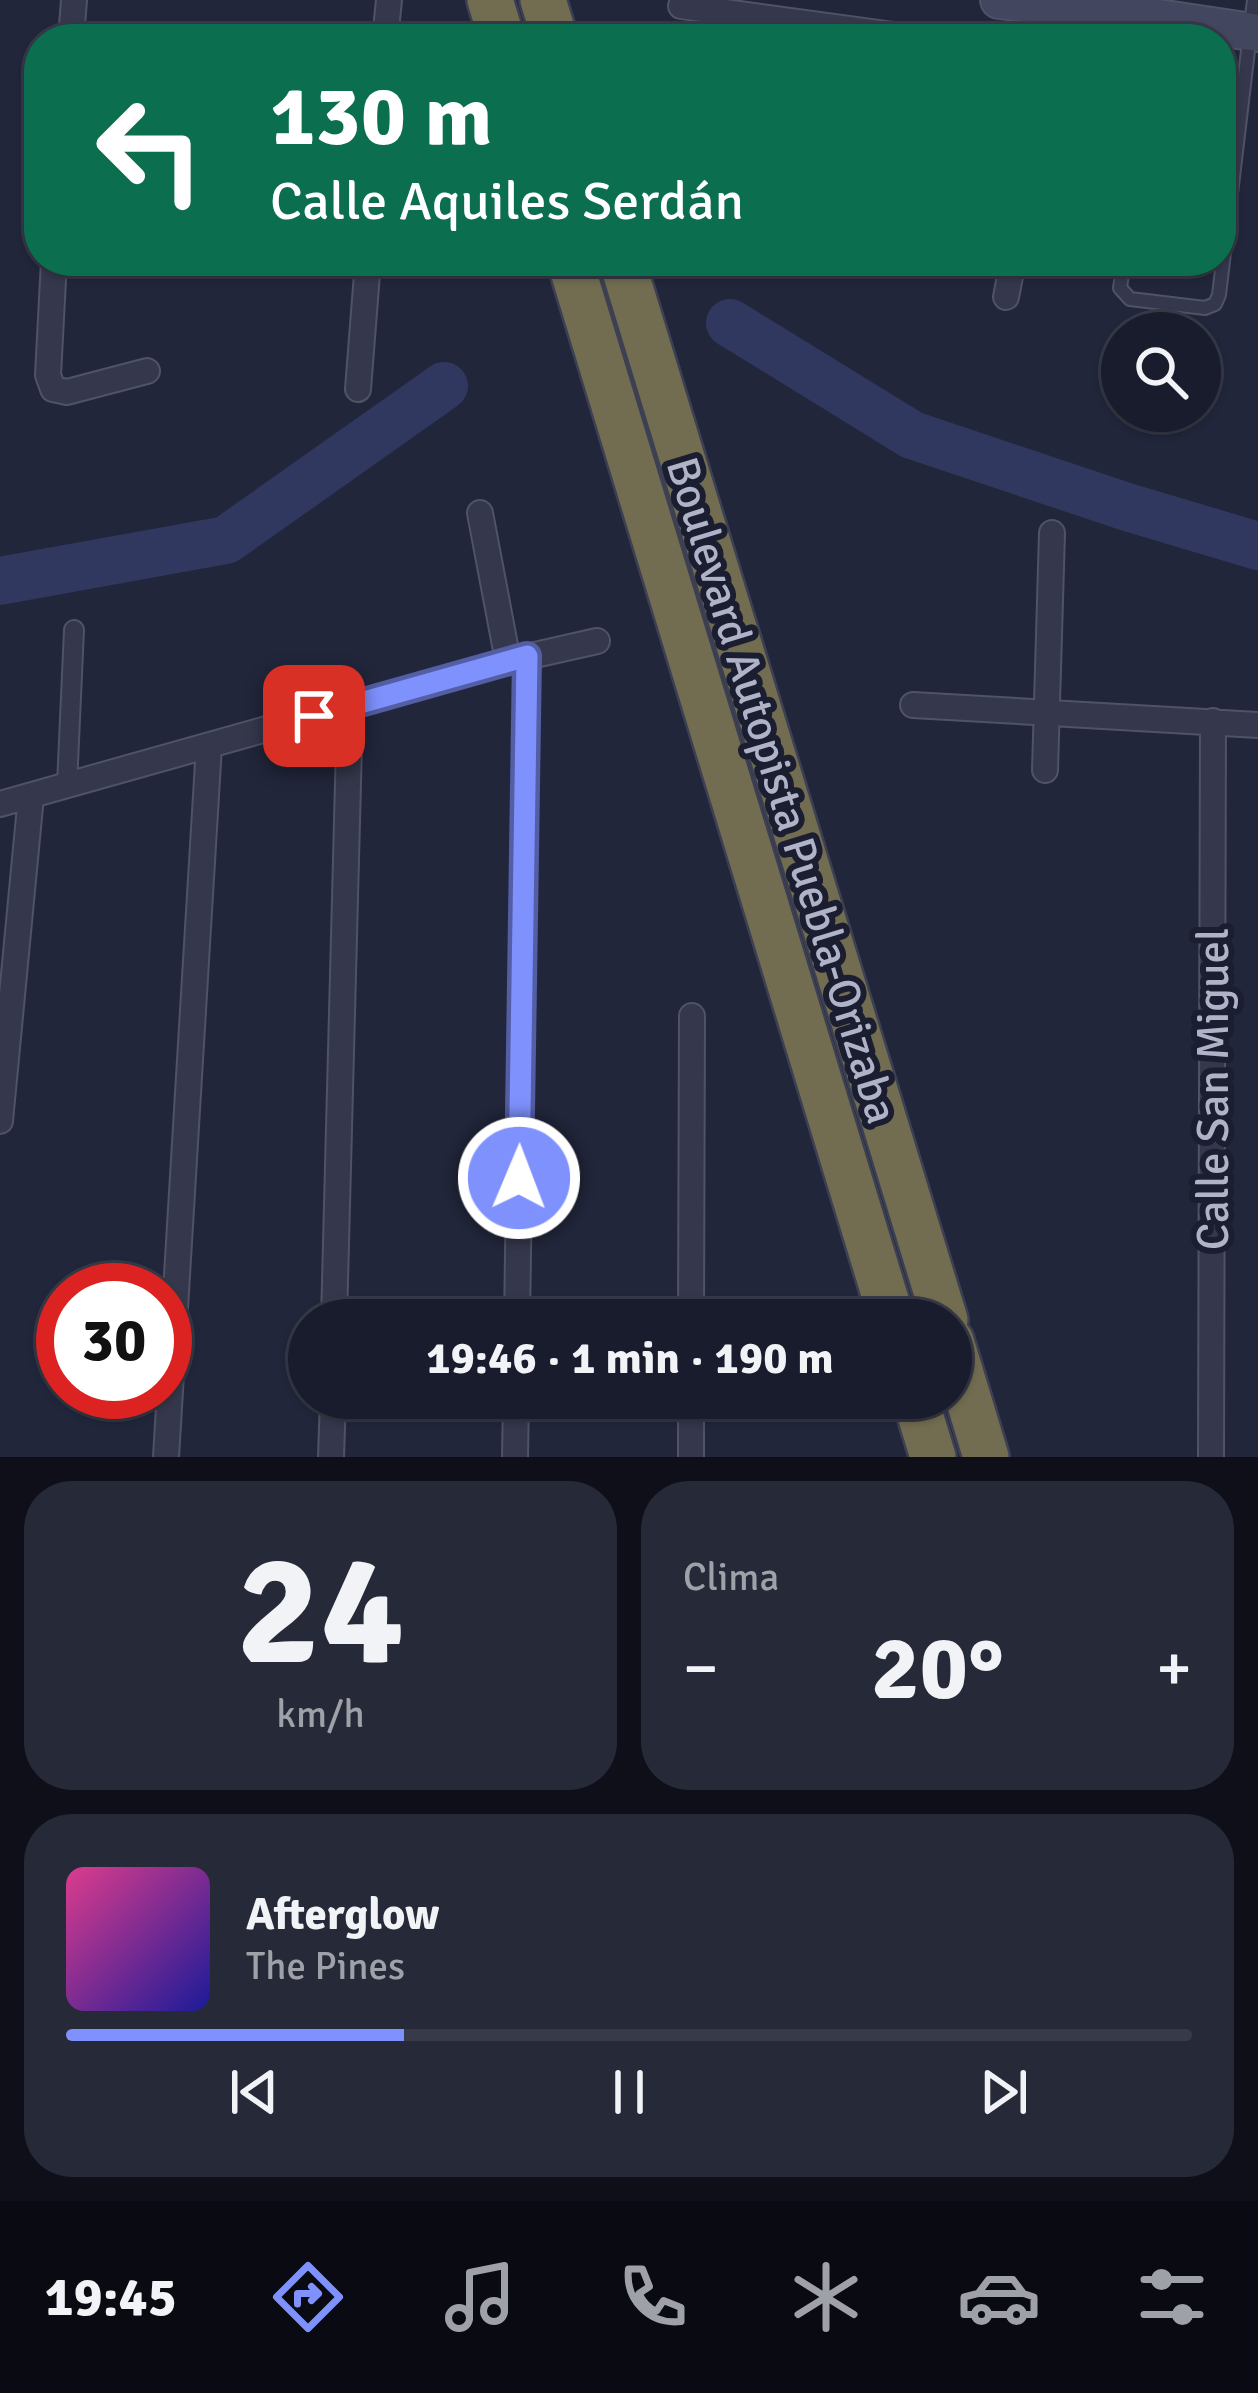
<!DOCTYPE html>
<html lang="es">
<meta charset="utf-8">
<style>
:root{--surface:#191c2c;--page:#262938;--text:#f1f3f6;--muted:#9fa1a9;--line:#373a48;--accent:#7f91fd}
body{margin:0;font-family:Signika,sans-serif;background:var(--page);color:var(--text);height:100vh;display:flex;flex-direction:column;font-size:45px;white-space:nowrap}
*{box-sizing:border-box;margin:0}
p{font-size:39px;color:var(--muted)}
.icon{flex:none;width:66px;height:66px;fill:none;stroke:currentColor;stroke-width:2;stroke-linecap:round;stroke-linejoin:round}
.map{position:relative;height:1457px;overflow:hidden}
.drawer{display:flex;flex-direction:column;gap:24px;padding:24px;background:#0e0f18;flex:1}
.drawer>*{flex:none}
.top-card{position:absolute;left:24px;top:24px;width:1212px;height:252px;border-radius:48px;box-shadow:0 3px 9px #0004,0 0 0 3px var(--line);background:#0b6e4f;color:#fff;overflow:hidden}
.fabs{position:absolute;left:1101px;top:312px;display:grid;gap:24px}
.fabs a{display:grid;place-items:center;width:120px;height:120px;border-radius:50%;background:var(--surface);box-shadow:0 3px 9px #0004,0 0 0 3px var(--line);font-size:60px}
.speed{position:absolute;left:36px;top:1263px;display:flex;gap:24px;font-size:60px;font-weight:700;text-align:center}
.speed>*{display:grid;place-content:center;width:156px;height:156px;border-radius:50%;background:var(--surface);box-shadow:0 3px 9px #0004,0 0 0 3px var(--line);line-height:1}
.speed .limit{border:18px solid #d22;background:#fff;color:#111}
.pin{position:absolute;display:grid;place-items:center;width:102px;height:102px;color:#fff;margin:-51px;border-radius:24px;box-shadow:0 6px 18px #0006}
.me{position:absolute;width:132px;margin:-66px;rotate:1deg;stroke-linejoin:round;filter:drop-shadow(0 0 9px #0008)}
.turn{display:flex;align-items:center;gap:42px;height:252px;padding:0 48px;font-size:54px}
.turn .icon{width:156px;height:156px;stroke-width:2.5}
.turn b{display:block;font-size:84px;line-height:102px}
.big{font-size:90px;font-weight:800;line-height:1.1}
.drawer .widget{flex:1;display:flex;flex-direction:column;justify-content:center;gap:18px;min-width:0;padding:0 42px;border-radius:48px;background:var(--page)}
.drawer .dial{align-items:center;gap:0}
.dial b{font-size:156px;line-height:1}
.song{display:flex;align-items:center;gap:36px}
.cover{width:144px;height:144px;border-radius:18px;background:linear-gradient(135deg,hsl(330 70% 55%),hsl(240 70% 35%))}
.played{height:12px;border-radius:6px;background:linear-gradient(90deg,var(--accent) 30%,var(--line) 30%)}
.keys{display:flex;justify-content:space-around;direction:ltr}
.heat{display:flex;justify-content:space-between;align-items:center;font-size:66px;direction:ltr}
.drawer .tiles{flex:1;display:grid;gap:24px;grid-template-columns:1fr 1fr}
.widget:last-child{grid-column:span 2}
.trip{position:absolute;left:288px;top:1299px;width:684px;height:120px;border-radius:60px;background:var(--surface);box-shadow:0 3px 9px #0004,0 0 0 3px var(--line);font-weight:800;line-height:120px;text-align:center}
.menu{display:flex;height:192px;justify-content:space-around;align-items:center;background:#0a0b12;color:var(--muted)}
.menu .icon{width:84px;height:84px}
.menu .on{color:var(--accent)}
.menu b{font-size:54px;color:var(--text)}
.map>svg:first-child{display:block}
</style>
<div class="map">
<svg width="1258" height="1457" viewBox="0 0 1258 1457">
<rect width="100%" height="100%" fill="#21263b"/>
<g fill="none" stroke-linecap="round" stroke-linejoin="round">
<path stroke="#30385f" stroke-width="48" d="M730 323 912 435 1127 507 1258 546
M0 581 226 540 444 386"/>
<g stroke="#505366" stroke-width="16">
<path id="service" d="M1221 81 1244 84
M1124 261 1120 288 1130 299 1205 308 1215 304 1219 295 1254 0"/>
</g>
<g stroke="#505366" stroke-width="22">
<path id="pedestrian" d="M67 785 74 630"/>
</g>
<g stroke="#505366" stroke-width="28">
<path id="minor" d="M681 6 923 39
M71 39 74 0
M385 39 389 0
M54 261 48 375 53 389 67 392 147 371
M1006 297 1013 261
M358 389 368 261
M480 513 508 661
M913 705 1258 725
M1045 770 1052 533
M0 804 508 661 597 641
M0 1121 31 796
M334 1320 350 706
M517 1320 527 656
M691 1320 692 1016
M166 1457 209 746
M331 1457 333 1398
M515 1457 516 1398
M691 1457V1398
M1211 1457 1213 721"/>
</g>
<g stroke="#505366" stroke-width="40">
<path id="secondary" d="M999 0 1158 18 1258 33"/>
</g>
<g stroke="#3d4053" stroke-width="50">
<path id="motorway" d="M490 0 502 39
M543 0 555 39
M570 261 892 1320
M622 261 945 1320
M951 1341 986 1457
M915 1398 933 1457"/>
</g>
<use href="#service" stroke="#35384c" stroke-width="12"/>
<use href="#pedestrian" stroke="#35384c" stroke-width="18"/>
<use href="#minor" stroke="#35384c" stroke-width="24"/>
<use href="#secondary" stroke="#42465f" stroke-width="36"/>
<use href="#motorway" stroke="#726d51" stroke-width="45"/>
</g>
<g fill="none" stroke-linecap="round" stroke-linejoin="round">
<g stroke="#535ea4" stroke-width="30">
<path id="route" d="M314 716 527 656 519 1178"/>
</g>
<use href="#route" stroke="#7f91fd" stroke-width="21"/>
</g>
<g text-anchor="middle" stroke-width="12" stroke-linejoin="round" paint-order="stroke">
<g font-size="45" fill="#b0b3c8" stroke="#1a1e30">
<text transform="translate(783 790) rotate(73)" y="16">Boulevard Autopista Puebla-Orizaba</text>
<text transform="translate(1212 1089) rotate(-90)" y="16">Calle San Miguel</text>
</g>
</g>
</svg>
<div class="fabs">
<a><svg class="icon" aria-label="search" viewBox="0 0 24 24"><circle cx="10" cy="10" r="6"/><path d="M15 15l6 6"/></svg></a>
</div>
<div class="speed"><div class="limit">30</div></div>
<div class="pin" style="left:314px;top:716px;background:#d93025"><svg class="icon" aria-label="arrive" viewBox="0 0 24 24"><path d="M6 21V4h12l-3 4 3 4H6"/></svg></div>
<svg class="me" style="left:519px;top:1178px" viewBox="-20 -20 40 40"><circle r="17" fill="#7f91fd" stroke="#fff" stroke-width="3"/><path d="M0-11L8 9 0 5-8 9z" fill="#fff"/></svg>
<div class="trip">19:46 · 1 min · 190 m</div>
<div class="top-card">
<div class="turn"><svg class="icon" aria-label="left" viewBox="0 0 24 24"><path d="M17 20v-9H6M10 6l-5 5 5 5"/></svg><div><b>130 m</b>Calle Aquiles Serdán</div></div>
</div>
</div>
<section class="drawer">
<div class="tiles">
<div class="widget dial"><b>24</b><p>km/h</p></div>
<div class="widget"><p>Clima</p>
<div class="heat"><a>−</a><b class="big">20°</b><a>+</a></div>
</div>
<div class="widget">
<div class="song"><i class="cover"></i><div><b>Afterglow</b><p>The Pines</p></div></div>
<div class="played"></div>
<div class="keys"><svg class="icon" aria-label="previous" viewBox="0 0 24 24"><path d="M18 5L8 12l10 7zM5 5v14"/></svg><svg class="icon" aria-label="pause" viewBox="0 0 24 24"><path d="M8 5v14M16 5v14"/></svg><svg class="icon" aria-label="next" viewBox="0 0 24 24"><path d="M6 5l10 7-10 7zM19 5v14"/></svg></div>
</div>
</div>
</section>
<nav class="menu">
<b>19:45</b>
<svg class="icon on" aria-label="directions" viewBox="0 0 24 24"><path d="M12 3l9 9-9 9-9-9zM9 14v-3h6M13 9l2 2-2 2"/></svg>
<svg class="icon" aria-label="music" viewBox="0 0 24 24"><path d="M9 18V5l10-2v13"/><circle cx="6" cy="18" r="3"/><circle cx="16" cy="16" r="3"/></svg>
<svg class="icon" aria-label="phone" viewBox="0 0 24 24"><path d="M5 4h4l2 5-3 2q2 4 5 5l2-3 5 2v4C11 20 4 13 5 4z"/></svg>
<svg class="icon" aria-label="climate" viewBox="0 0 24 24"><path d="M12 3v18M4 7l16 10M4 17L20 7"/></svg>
<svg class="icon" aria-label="car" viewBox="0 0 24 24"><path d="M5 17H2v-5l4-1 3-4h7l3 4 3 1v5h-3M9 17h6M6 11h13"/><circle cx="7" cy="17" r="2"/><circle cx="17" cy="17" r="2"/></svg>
<svg class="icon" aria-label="filters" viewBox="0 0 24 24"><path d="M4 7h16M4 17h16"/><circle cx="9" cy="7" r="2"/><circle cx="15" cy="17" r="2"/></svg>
</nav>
